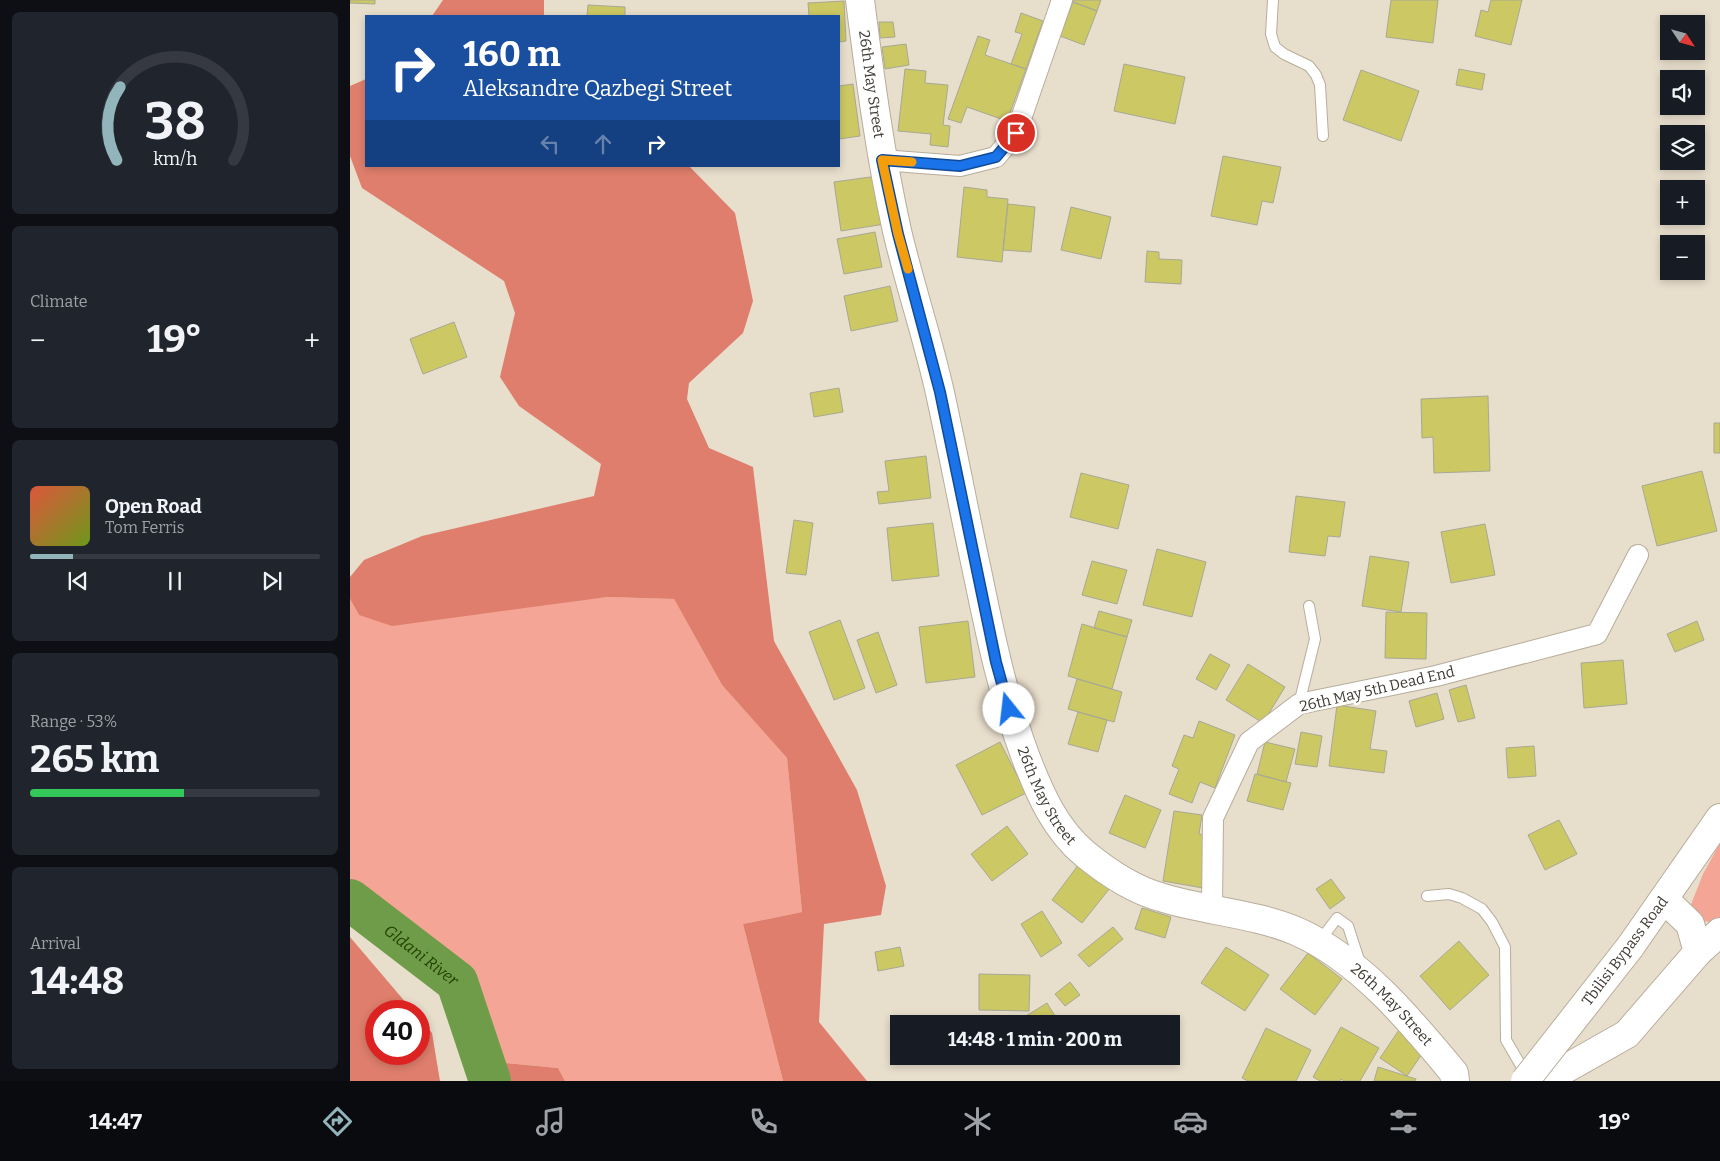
<!DOCTYPE html>
<meta charset="utf-8">
<style>
:root{--surface:#171b24;--page:#20242c;--text:#f1f3f6;--muted:#9ea1a6;--line:#363941;--accent:#92b5bb}
body{margin:0;font-family:Bitter,serif;background:var(--page);color:var(--text);height:100vh;display:flex;flex-direction:column;font-size:19px;white-space:nowrap}
*{box-sizing:border-box;margin:0}
p{font-size:16px;color:var(--muted)}
.icon{flex:none;width:28px;height:28px;fill:none;stroke:currentColor;stroke-width:2;stroke-linecap:round;stroke-linejoin:round}
.map{position:relative;flex:1;overflow:hidden}
.side{display:flex;flex-direction:column;gap:12px;padding:12px;background:#0d0f14;width:350px}
.side>*{flex:none}
.hud{position:absolute;left:15px;top:15px;width:475px;height:152px;border-radius:0px;box-shadow:0 2px 8px #0003;background:#1a4fa0;color:#fff;overflow:hidden}
.needle{width:32px;rotate:126deg}
.fabs{position:absolute;left:1310px;top:15px;display:grid;gap:10px}
.fabs a{display:grid;place-items:center;width:45px;height:45px;border-radius:0px;background:var(--surface);box-shadow:0 2px 8px #0003;font-size:25px}
.speed{position:absolute;left:15px;top:1000px;display:flex;gap:10px;font-size:25px;font-weight:700;text-align:center}
.speed>*{display:grid;place-content:center;width:65px;height:65px;border-radius:50%;background:var(--surface);box-shadow:0 2px 8px #0003;line-height:1}
.speed .limit{border:8px solid #d22;background:#fff;color:#111}
.pin{position:absolute;display:grid;place-items:center;width:42px;height:42px;color:#fff;margin:-21px;border:2px solid #fff;border-radius:50%;box-shadow:0 1px 5px #0007}
.me{position:absolute;width:55px;margin:-28px;rotate:344deg;stroke-linejoin:round;filter:drop-shadow(0 0 4px #0008)}
.turn{display:flex;align-items:center;gap:18px;height:105px;padding:0 15px;font-size:22px}
.turn .icon{width:65px;height:65px;stroke-width:2.5}
.turn b{display:block;font-size:35px;line-height:42px}
.lanes{display:flex;align-items:center;height:48px;padding:0 15px;background:#0003;justify-content:center;gap:25px;direction:ltr}
.lanes .off{opacity:.35}
.big{font-size:38px;font-weight:700;line-height:1.1}
.side .widget{flex:1;display:flex;flex-direction:column;justify-content:center;gap:8px;min-width:0;padding:0 18px;border-radius:8px;background:var(--page)}
.side .dial{align-items:center;gap:0}
.dial svg{height:130px;overflow:visible;fill:none;stroke:var(--line);stroke-width:7;stroke-linecap:round;text-anchor:middle}
.dial text{fill:var(--text);stroke:none}
.song{display:flex;align-items:center;gap:15px}
.cover{width:60px;height:60px;border-radius:8px;background:linear-gradient(135deg,hsl(10 70% 55%),hsl(80 70% 35%))}
.played{height:5px;border-radius:2px;background:linear-gradient(90deg,var(--accent) 15%,var(--line) 15%)}
.keys{display:flex;justify-content:space-around;direction:ltr}
.heat{display:flex;justify-content:space-between;align-items:center;font-size:28px;direction:ltr}
.charge{height:8px;border-radius:4px;background:linear-gradient(90deg,#34c759 53%,var(--line) 0)}
.trip{position:absolute;left:540px;top:1015px;width:290px;height:50px;border-radius:0px;background:var(--surface);box-shadow:0 2px 8px #0003;font-weight:700;line-height:50px;text-align:center}
.tabs{display:flex;height:80px;justify-content:space-around;align-items:center;background:#090b0e;color:var(--muted)}
.tabs .icon{width:35px;height:35px}
.tabs .active{color:var(--accent)}
.tabs b{font-size:22px;color:var(--text)}
main{display:flex;flex:1;min-height:0}
.map>svg:first-child{display:block}
</style>
<main>
<section class="side">
<div class="widget dial"><svg viewBox="0 0 100 80">
<path d="M14 69A42 42 0 1 1 86 69"/>
<path d="M14 69A42 42 0 0 1 16 24" stroke="#92b5bb"/>
<text x="50" y="56" font-size="32" font-weight="700">38</text>
<text x="50" y="72" font-size="11">km/h</text>
</svg></div>
<div class="widget"><p>Climate</p>
<div class="heat"><a>−</a><b class="big">19°</b><a>+</a></div>
</div>
<div class="widget">
<div class="song"><i class="cover"></i><div><b>Open Road</b><p>Tom Ferris</p></div></div>
<div class="played"></div>
<div class="keys"><svg class="icon" aria-label="previous" viewBox="0 0 24 24"><path d="M18 5L8 12l10 7zM5 5v14"/></svg><svg class="icon" aria-label="pause" viewBox="0 0 24 24"><path d="M8 5v14M16 5v14"/></svg><svg class="icon" aria-label="next" viewBox="0 0 24 24"><path d="M6 5l10 7-10 7zM19 5v14"/></svg></div>
</div>
<div class="widget"><p>Range · 53%</p><b class="big">265 km</b><div class="charge"></div></div>
<div class="widget"><p>Arrival</p><b class="big">14:48</b></div>
</section>
<div class="map">
<svg width="1370" height="1081" viewBox="0 0 1370 1081">
<rect width="100%" height="100%" fill="#e8decc"/>
<path fill="#f5a595" d="M257 597 324 599 372 685 437 758 452 912 393 924 433 1081H215L208 1068 155 1063 135 1004 72 939 0 885V599L9 615Z
M1370 843V923L1351 921 1340 907 1353 874Z"/>
<path fill="#df7e6c" d="M93 0H194V16H82Z
M16 79V166H339L385 213 403 301 393 333 339 383 337 399 359 448 403 467 424 641 507 790 536 886 531 915 474 924 469 1022 517 1081H433L393 924 452 912 437 758 372 685 324 599 257 597 42 626 9 615 0 599V577L14 560 72 536 244 496 251 464 169 406 150 377 165 313 154 281 12 188 0 156V86Z
M0 937 63 1011H26V1054H69V1018L82 1033 90 1081H0Z
M155 1063 208 1068 215 1081H161Z"/>
<g fill="none" stroke-linecap="round" stroke-linejoin="round">
<path stroke="#6f9c48" stroke-width="42" id="s1" d="M0 900 107 982 140 1081"/>
</g>
<path fill="#ccc863" stroke="#a8a895" d="M0 0H25V4L0 3Z
M724 0H751L747 11 723 2Z
M1041 0H1088L1083 43 1036 37Z
M1141 0H1172L1161 45 1125 36 1131 10 1138 12Z
M494 1 496 41 489 42V16H459L458 3Z
M723 2 747 11 734 45 710 36Z
M238 5 275 7V16H237Z
M671 13 693 21 676 69 661 64 672 34 665 32Z
M529 22H543L545 37 530 38Z
M628 36 640 40 635 55 676 69 657 121 617 107 611 123 598 119Z
M556 44 559 65 535 69 532 47Z
M774 64 835 77 825 124 764 111Z
M555 69 576 71 575 83 598 85 593 125 600 126 598 147 580 145 581 134 548 131Z
M1109 69 1135 74 1132 90 1106 85Z
M1011 70 1069 91 1051 141 993 120Z
M503 84 510 136 489 139V86Z
M873 156 931 167 923 203 912 201 907 225 861 216Z
M528 176 535 224 491 231 484 182Z
M614 187 637 190V197L658 199 652 262 607 257Z
M658 204 685 207 681 252 653 250Z
M721 207 761 217 751 259 711 250Z
M525 232 532 267 494 274 487 239Z
M797 251 809 252V259L832 260 831 284 795 282Z
M540 286 548 321 501 331 494 296Z
M104 322 117 357 73 374 60 339Z
M489 388 493 412 464 417 460 393Z
M1138 396 1140 471 1084 473 1083 437 1072 438 1071 399Z
M1364 423H1370V453H1364Z
M576 456 581 498 529 504 527 492 539 491 535 461Z
M1352 471 1367 531 1307 546 1292 486Z
M731 473 779 485 768 529 720 517Z
M946 496 995 502 990 537 978 536 975 556 939 552Z
M444 520 463 523 456 575 436 573Z
M583 523 589 576 542 581 537 528Z
M1135 524 1145 575 1101 583 1091 532Z
M807 549 856 562 842 617 793 605Z
M1020 556 1059 562 1051 612 1012 606Z
M742 561 777 570 767 604 732 595Z
M749 611 782 620 777 637 744 628Z
M1036 612 1077 613 1076 659 1035 658Z
M490 620 515 688 484 700 459 632Z
M618 621 625 677 576 683 569 627Z
M1347 621 1354 640 1325 652 1317 634Z
M732 624 777 637 762 689 718 676Z
M528 632 547 685 526 693 507 640Z
M860 654 880 665 866 690 846 679Z
M1273 660 1277 704 1234 708 1231 663Z
M898 664 935 687 913 723 876 700Z
M727 679 772 692 764 722 718 709Z
M1116 685 1125 718 1108 722 1099 690Z
M1087 693 1094 719 1066 727 1059 701Z
M987 705 1026 711 1020 749 1037 751 1034 773 979 766Z
M728 712 757 720 748 752 718 744Z
M849 721 885 735 865 788 850 782 842 803 819 794 829 769 822 766 834 735 843 738Z
M951 732 972 736 967 767 945 764Z
M650 742 676 793 632 815 606 765Z
M915 742 945 749 936 782 907 774Z
M1184 746 1186 776 1158 778 1156 748Z
M905 774 941 783 933 810 897 801Z
M775 795 811 810 795 848 759 833Z
M824 811 852 815 849 834 861 836 853 888 813 881Z
M1209 820 1227 854 1195 870 1178 835Z
M657 826 678 854 642 881 621 854Z
M729 864 760 888 732 923 702 900Z
M981 879 995 898 980 909 966 889Z
M792 908 821 917 815 938 785 929Z
M692 911 712 943 691 957 671 924Z
M763 927 773 939 739 967 728 955Z
M1109 941 1139 975 1100 1010 1070 976Z
M550 947 554 966 528 971 525 952Z
M876 947 919 975 895 1011 851 983Z
M958 953 992 979 965 1015 930 989Z
M629 974 680 975 679 1011 629 1010Z
M720 982 730 995 715 1006 705 994Z
M697 1003 710 1024H663Z
M991 1027 1029 1048 1010 1081H994L991 1079 990 1081H970L963 1077Z
M916 1028 961 1050 946 1081H898L892 1078Z
M1049 1030 1076 1048 1057 1076 1030 1058Z
M1028 1067 1066 1079 1065 1081H1024Z"/>
<g fill="none" stroke-linecap="round" stroke-linejoin="round">
<g stroke="#b7ad9b" stroke-width="12">
<path id="lane" d="M923 0 921 34 925 47 934 54 959 66 966 75 970 85 973 136
M949 704 965 639 959 606
M1077 896 1099 894 1112 898 1132 909 1142 922 1155 947 1156 1040 1177 1076
M969 942 987 918 998 926 1010 963"/>
</g>
<g stroke="#b7ad9b" stroke-width="22">
<path id="street" d="M532 160 610 166 646 157 666 133 712 0
M862 908 863 818 899 742 949 704 1086 676 1247 634 1288 555"/>
</g>
<g stroke="#b7ad9b" stroke-width="30">
<g id="secondary">
<path id="s2" d="M510 0C520 78 530 154 547 231 560 286 578 339 590 393 603 452 614 511 627 571 640 634 653 697 676 758 690 794 705 829 735 854 757 872 782 889 810 897 854 911 903 913 946 931 1010 959 1061 1021 1104 1073L1105 1081"/>
<path d="M1314 899 1340 924 1348 952"/>
<path d="M1194 1081 1277 1034 1348 952 1370 932"/>
</g>
</g>
<g stroke="#b7ad9b" stroke-width="30">
<path id="highway" d="M1280 947 1370 818"/>
</g>
<use href="#lane" stroke="#fff" stroke-width="10"/>
<use href="#street" stroke="#fff" stroke-width="20"/>
<use href="#secondary" stroke="#fff" stroke-width="28"/>
<use href="#highway" stroke="#fff" stroke-width="28"/>
<g stroke="#b7ad9b" stroke-width="30" stroke-linecap="butt">
<path id="highway-bridge" d="M1175 1081 1280 947"/>
</g>
<use href="#highway-bridge" stroke="#fff" stroke-width="28"/>
</g>
<g fill="none" stroke-linecap="round" stroke-linejoin="round">
<g stroke="#114b97" stroke-width="12">
<path id="route" d="M659 709 646 662 590 392 548 234 532 160 610 166 646 157 666 133"/>
</g>
<use href="#route" stroke="#1a73e8" stroke-width="9"/>
<path stroke="#f59e0b" stroke-width="9" d="M558 269 548 234 532 160 562 162"/>
</g>
<g text-anchor="middle" stroke-width="5" stroke-linejoin="round" paint-order="stroke">
<g font-size="15" fill="#3e3a33" stroke="#fff">
<text dy="5" stroke="none"><textPath href="#s2" startOffset="85">26th May Street</textPath></text>
<text transform="translate(1027 689) rotate(-13)" y="5">26th May 5th Dead End</text>
<text dy="5" stroke="none"><textPath href="#s2" startOffset="820">26th May Street</textPath></text>
<text transform="translate(1275 951) rotate(-53)" y="5">Tbilisi Bypass Road</text>
<text dy="5" stroke="none"><textPath href="#s2" startOffset="1240">26th May Street</textPath></text>
</g>
<g font-size="16" font-style="italic" fill="#254103" stroke="#fff">
<text dy="6" stroke="none"><textPath href="#s1" startOffset="90">Gldani River</textPath></text>
</g>
</g>
</svg>
<div class="fabs">
<a><svg class="needle" viewBox="-14 -14 28 28"><path d="M0-13l5 13h-10z" fill="#e53935"/><path d="M0 13l5-13h-10z" fill="#9ea1a6"/></svg></a>
<a><svg class="icon" aria-label="sound" viewBox="0 0 24 24"><path d="M4 9h4l5-4v14l-5-4H4zM17 9q2 3 0 6"/></svg></a>
<a><svg class="icon" aria-label="layers" viewBox="0 0 24 24"><path d="M12 4l9 5-9 5-9-5zM3 14l9 5 9-5"/></svg></a>
<a>+</a>
<a>−</a>
</div>
<div class="speed"><div class="limit">40</div></div>
<div class="pin" style="left:666px;top:133px;background:#d93025"><svg class="icon" aria-label="arrive" viewBox="0 0 24 24"><path d="M6 21V4h12l-3 4 3 4H6"/></svg></div>
<svg class="me" style="left:659px;top:709px" viewBox="-20 -20 40 40"><circle r="19" fill="#fff"/><path d="M0-13L10 11 0 6-10 11z" fill="#1a73e8"/></svg>
<div class="trip">14:48 · 1 min · 200 m</div>
<div class="hud">
<div class="turn"><svg class="icon" aria-label="right" viewBox="0 0 24 24"><path d="M7 20v-9h11M14 6l5 5-5 5"/></svg><div><b>160 m</b>Aleksandre Qazbegi Street</div></div>
<div class="lanes"><svg class="icon off" aria-label="left" viewBox="0 0 24 24"><path d="M17 20v-9H6M10 6l-5 5 5 5"/></svg><svg class="icon off" aria-label="ahead" viewBox="0 0 24 24"><path d="M12 20V5M6 11l6-6 6 6"/></svg><svg class="icon" aria-label="right" viewBox="0 0 24 24"><path d="M7 20v-9h11M14 6l5 5-5 5"/></svg></div>
</div>
</div>
</main>
<nav class="tabs">
<b>14:47</b>
<svg class="icon active" aria-label="directions" viewBox="0 0 24 24"><path d="M12 3l9 9-9 9-9-9zM9 14v-3h6M13 9l2 2-2 2"/></svg>
<svg class="icon" aria-label="music" viewBox="0 0 24 24"><path d="M9 18V5l10-2v13"/><circle cx="6" cy="18" r="3"/><circle cx="16" cy="16" r="3"/></svg>
<svg class="icon" aria-label="phone" viewBox="0 0 24 24"><path d="M5 4h4l2 5-3 2q2 4 5 5l2-3 5 2v4C11 20 4 13 5 4z"/></svg>
<svg class="icon" aria-label="climate" viewBox="0 0 24 24"><path d="M12 3v18M4 7l16 10M4 17L20 7"/></svg>
<svg class="icon" aria-label="car" viewBox="0 0 24 24"><path d="M5 17H2v-5l4-1 3-4h7l3 4 3 1v5h-3M9 17h6M6 11h13"/><circle cx="7" cy="17" r="2"/><circle cx="17" cy="17" r="2"/></svg>
<svg class="icon" aria-label="filters" viewBox="0 0 24 24"><path d="M4 7h16M4 17h16"/><circle cx="9" cy="7" r="2"/><circle cx="15" cy="17" r="2"/></svg>
<b>19°</b>
</nav>
